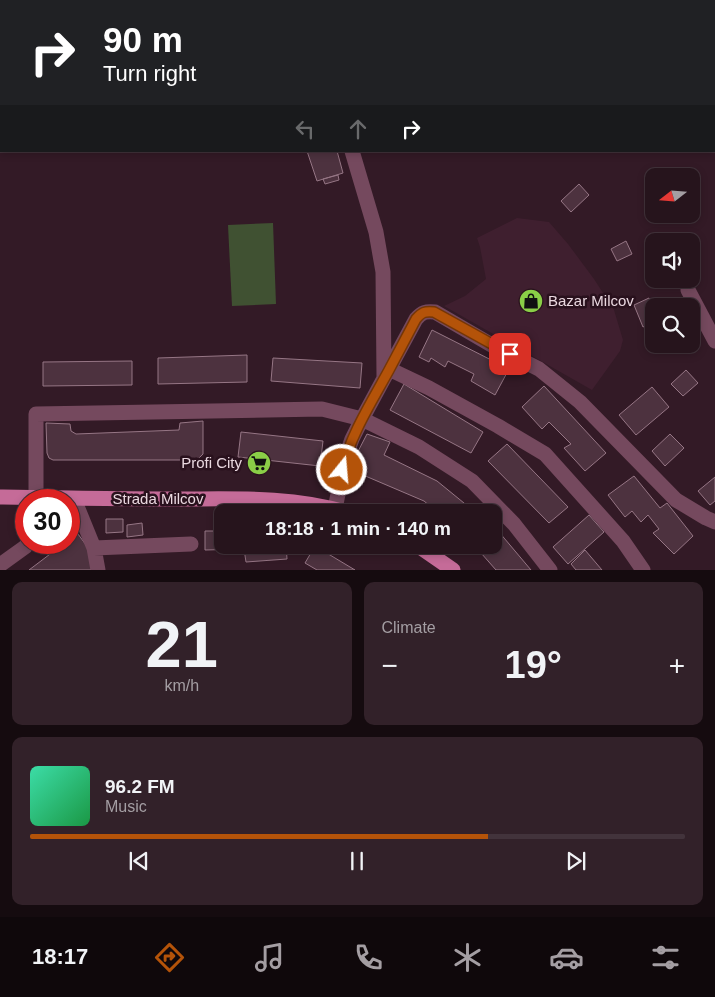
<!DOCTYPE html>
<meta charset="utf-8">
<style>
:root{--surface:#26141c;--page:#322129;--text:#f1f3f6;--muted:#a49ea3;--line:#42333b;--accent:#b45309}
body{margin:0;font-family:Helvetica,sans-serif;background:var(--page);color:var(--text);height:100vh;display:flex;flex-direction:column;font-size:19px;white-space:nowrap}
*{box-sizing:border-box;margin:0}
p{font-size:16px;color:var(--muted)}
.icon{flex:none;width:28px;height:28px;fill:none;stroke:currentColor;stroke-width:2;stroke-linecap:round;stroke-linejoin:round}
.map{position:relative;height:570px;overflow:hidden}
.details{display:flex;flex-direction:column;gap:12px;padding:12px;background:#150b0f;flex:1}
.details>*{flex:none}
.banner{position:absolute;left:0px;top:0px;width:715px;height:152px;box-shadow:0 2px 8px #0003,0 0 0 1px var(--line);background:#202124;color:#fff;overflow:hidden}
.needle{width:32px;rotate:253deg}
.controls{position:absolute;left:645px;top:168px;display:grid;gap:10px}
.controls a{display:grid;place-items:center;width:55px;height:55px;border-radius:10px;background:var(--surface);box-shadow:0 2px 8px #0003,0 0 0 1px var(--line);font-size:25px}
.speed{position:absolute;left:15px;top:489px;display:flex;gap:10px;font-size:25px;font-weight:700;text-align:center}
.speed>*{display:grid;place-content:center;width:65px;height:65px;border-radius:50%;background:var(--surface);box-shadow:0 2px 8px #0003,0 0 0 1px var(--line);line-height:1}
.speed .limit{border:8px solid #d22;background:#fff;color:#111}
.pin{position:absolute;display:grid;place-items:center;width:42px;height:42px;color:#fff;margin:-21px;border-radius:10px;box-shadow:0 2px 8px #0006}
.me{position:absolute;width:55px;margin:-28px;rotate:17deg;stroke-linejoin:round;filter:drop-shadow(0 0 4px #0008)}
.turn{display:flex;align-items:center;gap:18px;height:105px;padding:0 20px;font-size:22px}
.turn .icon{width:65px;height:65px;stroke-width:2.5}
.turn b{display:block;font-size:35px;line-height:42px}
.lanes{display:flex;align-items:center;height:48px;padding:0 20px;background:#0003;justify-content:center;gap:25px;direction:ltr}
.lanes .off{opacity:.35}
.big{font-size:38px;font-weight:600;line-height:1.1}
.details .tile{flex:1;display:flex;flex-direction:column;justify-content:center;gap:8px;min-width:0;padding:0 18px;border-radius:10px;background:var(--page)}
.details .dial{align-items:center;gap:0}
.dial b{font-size:65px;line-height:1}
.song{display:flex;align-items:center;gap:15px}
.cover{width:60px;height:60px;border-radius:8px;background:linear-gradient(135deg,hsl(160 70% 55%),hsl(140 70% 35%))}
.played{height:5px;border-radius:2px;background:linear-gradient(90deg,var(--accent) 70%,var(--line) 70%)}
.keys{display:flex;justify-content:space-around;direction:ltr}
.heat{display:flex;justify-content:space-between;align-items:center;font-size:28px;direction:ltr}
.details .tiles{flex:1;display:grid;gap:12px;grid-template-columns:1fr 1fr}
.tile:last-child{grid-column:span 2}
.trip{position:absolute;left:214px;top:504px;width:288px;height:50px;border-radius:10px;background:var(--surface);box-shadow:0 2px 8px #0003,0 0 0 1px var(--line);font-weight:600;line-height:50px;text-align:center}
.menu{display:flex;height:80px;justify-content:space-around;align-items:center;background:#0f080b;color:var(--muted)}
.menu .icon{width:35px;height:35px}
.menu .current{color:var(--accent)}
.menu b{font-size:22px;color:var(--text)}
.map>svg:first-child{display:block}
</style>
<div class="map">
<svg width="715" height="570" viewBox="0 0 715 570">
<rect width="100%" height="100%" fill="#331a26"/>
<path fill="#3f1f2f" d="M517 218 549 222 568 244 594 279 614 310 623 340 620 351 592 390 444 306 465 296 486 279 480 247 477 238Z"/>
<path fill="#405132" d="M273 223 276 304 232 306 228 225Z"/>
<path fill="#4d323f" stroke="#967685" d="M547 0H630L631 1H547Z
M307 151H337L343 173 317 181Z
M338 175 339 180 325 184 323 179Z
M579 184 589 195 571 212 561 201Z
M626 241 632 254 617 261 611 249Z
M649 298 654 310V322L643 327 634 305Z
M432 330 509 369 495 395 471 381 474 374 448 361 445 367 431 358 429 362 419 357Z
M659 344H680L663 352Z
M247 355V382L158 384V358Z
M273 358 362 363 360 388 271 381Z
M132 361V385L43 386V362Z
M686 370 698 383 683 396 671 384Z
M404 384 483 432 471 453 390 410Z
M544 386 606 453 585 471 564 448 571 444 549 422 542 429 522 407Z
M652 387 669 407 636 435 619 415Z
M203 421V454L197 460H53L49 458 47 453 46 423 70 424 71 431 76 434 179 430 180 423Z
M241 432 323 441 320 466 238 457Z
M367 434 390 442 384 455 437 481 475 512H437L424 501 356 472 352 463Z
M670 434 684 448 665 466 652 451Z
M507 444 568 507 549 523 488 461Z
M634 476 660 508 667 503 693 536 674 554 653 533 659 529 648 515 641 522 632 511 625 517 608 495Z
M715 477V501L710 505 698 491Z
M589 515 604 532 568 564 553 547Z
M106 519H123V532L106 533Z
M142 523 143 535 127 537V525Z
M492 527 499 532 531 570H496L481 553 473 545H492Z
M205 531H222V545H286L287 559 246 562 244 549 205 550Z
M78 534 89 549 93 568 90 570H29L66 542H69V540Z
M315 546 355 570H317L305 563Z
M585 550 602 570H576L571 564Z"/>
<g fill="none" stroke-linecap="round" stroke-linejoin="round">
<path stroke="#75495e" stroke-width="15" d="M698 0 699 1
M714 27 715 29
M714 87H715
M352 151 376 232 383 272 384 377
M688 290 715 341
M389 369 429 388 498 426 545 454 623 541 643 570
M36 498V414L322 409 362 419 419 447 472 481 514 524 550 570
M74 499 94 548 98 570
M335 509 345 459 352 439 362 419 416 319C422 312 426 311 435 312L495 347 539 369 580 402 676 500 706 518 715 522
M94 548 191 544
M0 565 25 547 29 542"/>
<path stroke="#c56b98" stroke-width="15" d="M0 497C60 498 119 499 179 499 234 499 291 496 345 512
M417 545 453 570"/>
<path stroke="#907b85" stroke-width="4" d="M322 1 324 0"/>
</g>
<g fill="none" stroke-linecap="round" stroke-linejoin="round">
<g stroke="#753606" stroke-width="12">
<path id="route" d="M342 470C351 434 371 403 389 370 398 353 407 336 416 319 422 312 425 311 434 312L510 354"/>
</g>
<use href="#route" stroke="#b45309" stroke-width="9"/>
</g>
<defs>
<g id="shop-disc" transform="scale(1.25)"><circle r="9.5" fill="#8ace47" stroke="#29111d"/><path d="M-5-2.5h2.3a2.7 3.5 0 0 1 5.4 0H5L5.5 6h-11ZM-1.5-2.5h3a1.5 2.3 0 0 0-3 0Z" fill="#111"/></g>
<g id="supermarket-disc" transform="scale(1.25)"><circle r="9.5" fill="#8ace47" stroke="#29111d"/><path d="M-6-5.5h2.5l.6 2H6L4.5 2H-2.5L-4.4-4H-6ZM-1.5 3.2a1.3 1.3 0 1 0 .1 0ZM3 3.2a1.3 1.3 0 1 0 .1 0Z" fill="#111"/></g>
</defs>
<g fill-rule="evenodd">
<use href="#shop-disc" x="531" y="301"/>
<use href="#supermarket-disc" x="259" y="463"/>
</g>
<g text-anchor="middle" stroke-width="5" stroke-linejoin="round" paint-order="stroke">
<g font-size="15" fill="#ead8e0" stroke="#29111d" text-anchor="start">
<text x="548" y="306">Bazar Milcov</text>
<text x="242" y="468" text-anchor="end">Profi City</text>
</g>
<g font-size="15" fill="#ead8e0" stroke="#29111d">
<text x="158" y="504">Strada Milcov</text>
</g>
</g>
</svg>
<div class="controls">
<a><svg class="needle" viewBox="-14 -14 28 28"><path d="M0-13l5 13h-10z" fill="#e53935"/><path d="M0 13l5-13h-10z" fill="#a49ea3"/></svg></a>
<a><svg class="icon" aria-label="sound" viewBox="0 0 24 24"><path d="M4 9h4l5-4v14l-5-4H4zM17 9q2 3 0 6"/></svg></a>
<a><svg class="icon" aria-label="search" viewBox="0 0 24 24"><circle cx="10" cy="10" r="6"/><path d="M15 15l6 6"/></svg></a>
</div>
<div class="speed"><div class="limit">30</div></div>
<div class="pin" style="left:510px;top:354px;background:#d93025"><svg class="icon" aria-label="arrive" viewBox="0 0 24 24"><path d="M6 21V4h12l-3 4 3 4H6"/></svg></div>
<svg class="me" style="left:342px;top:470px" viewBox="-20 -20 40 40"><circle r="17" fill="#b45309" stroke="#fff" stroke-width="3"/><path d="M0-11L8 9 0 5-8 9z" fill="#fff"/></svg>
<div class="trip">18:18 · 1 min · 140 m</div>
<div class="banner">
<div class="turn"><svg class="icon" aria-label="right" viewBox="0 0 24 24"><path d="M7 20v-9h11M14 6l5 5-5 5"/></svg><div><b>90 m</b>Turn right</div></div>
<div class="lanes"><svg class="icon off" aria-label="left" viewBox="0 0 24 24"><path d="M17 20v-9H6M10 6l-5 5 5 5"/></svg><svg class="icon off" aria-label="ahead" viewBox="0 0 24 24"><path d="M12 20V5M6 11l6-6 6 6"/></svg><svg class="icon" aria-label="right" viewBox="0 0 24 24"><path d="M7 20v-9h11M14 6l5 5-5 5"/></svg></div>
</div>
</div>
<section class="details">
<div class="tiles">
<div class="tile dial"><b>21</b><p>km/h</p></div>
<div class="tile"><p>Climate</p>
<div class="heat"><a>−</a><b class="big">19°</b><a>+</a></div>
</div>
<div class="tile">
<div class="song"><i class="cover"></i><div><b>96.2 FM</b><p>Music</p></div></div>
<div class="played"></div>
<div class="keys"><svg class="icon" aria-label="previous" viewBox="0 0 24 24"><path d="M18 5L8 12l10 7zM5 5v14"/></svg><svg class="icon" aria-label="pause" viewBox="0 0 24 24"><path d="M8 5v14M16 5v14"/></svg><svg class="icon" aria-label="next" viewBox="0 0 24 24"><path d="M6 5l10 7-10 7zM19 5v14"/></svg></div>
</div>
</div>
</section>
<nav class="menu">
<b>18:17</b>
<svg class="icon current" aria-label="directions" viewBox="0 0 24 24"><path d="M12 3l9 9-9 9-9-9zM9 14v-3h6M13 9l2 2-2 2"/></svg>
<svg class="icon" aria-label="music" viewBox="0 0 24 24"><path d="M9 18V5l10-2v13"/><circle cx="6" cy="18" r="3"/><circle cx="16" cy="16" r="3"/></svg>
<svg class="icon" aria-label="phone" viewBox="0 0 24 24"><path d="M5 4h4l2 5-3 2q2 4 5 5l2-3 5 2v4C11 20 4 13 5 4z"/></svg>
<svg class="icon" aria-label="climate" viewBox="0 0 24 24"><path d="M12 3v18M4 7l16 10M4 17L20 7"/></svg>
<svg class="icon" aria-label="car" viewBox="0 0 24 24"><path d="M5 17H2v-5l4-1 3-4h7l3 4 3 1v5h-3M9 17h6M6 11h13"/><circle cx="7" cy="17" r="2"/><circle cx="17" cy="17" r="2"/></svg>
<svg class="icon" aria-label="filters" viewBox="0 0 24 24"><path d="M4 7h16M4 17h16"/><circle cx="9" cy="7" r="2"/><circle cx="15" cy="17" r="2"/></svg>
</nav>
